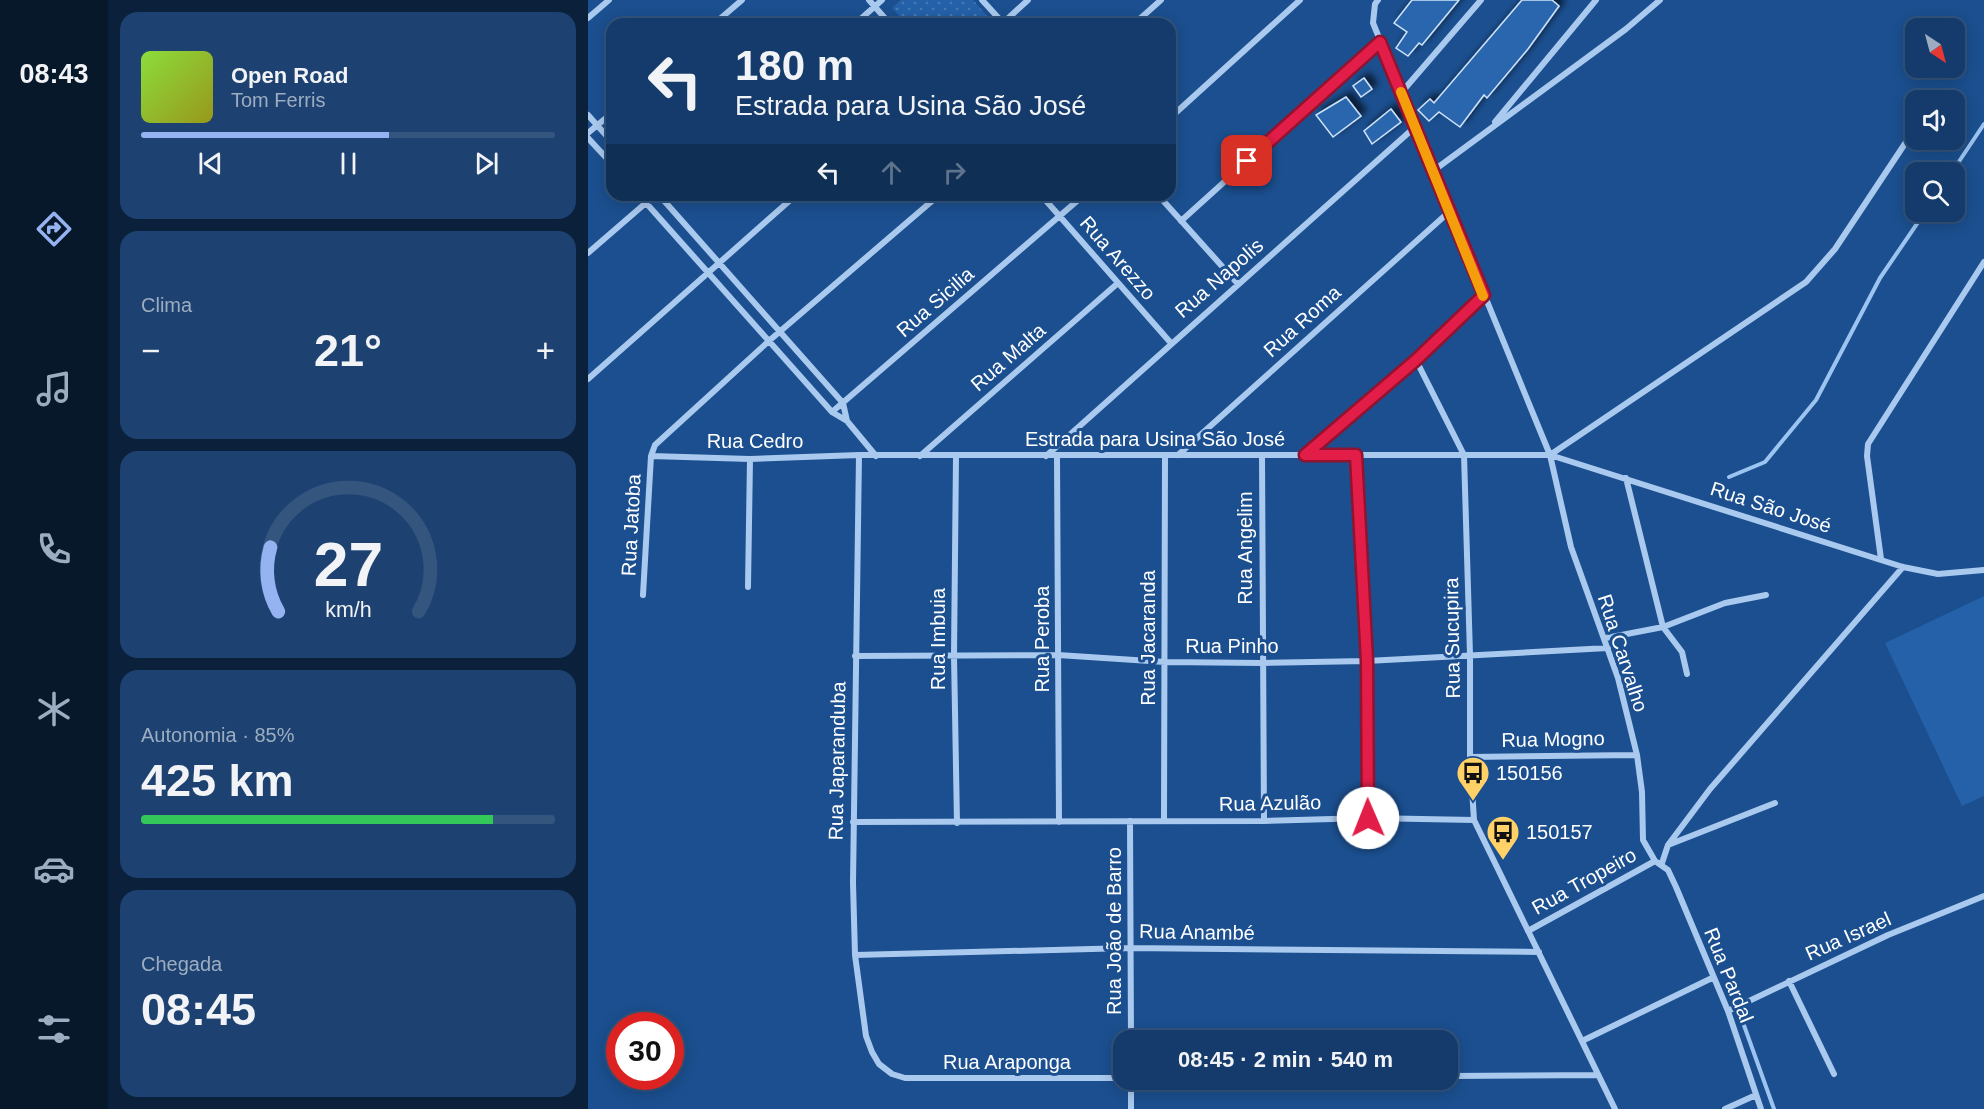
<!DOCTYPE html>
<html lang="pt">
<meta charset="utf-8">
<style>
:root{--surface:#143b6b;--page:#1d4271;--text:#f1f3f6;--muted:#9dadc1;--line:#33557e;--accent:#95b2f1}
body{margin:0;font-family:Arial,sans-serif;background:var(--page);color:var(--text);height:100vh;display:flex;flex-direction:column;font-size:22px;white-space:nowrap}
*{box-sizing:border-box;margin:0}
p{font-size:20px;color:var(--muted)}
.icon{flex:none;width:33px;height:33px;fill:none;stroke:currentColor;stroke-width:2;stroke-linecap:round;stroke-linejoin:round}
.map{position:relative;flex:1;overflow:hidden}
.side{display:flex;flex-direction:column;gap:12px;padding:12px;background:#0b203b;width:480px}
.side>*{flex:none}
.top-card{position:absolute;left:18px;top:18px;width:570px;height:183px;border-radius:18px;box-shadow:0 3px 15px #0003,0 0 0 2px var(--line);background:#143b6b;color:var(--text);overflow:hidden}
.needle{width:39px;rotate:144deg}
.controls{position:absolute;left:1317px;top:18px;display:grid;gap:12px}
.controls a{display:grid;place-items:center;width:60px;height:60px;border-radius:12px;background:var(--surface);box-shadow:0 3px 15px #0003,0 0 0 2px var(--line);font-size:30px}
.speed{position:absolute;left:18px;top:1012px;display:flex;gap:12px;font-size:30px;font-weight:700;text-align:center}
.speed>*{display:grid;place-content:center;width:78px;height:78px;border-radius:50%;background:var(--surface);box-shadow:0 3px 15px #0003,0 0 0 2px var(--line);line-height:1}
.speed .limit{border:9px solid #d22;background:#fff;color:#111}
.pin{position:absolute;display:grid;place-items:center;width:51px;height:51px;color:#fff;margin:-26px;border-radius:12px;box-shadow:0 3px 9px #0006}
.me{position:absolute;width:66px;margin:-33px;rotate:359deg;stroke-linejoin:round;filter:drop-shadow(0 0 4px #0008)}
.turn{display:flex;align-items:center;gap:21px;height:126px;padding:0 30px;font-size:27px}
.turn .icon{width:78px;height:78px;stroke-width:2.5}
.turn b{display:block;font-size:42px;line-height:51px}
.lanes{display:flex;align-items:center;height:57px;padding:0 30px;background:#0003;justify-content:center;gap:30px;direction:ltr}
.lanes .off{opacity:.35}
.big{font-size:45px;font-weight:700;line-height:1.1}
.side .card{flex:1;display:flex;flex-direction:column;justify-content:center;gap:9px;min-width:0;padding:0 21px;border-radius:18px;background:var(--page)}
.side .dial{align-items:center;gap:0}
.dial svg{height:156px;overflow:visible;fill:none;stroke:var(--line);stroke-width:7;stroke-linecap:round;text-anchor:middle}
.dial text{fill:var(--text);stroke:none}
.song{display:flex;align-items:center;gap:18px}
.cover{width:72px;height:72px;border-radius:9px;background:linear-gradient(135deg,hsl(90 70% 55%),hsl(60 70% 35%))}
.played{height:6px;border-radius:3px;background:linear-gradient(90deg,var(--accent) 60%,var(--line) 60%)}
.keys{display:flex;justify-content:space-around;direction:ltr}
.heat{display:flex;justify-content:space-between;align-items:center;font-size:33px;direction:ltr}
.charge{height:9px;border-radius:4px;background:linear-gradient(90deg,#34c759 85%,var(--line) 0)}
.trip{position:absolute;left:525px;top:1030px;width:345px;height:60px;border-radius:18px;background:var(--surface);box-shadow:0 3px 15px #0003,0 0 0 2px var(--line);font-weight:700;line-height:60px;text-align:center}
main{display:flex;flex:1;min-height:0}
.tab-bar{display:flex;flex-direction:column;width:108px;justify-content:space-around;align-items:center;background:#08182b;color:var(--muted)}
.tab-bar .icon{width:42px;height:42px}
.tab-bar .on{color:var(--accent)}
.tab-bar b{font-size:27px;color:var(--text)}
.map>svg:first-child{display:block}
</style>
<main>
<nav class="tab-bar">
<b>08:43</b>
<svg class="icon on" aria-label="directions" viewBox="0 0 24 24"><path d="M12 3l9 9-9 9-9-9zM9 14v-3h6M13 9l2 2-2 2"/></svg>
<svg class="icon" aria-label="music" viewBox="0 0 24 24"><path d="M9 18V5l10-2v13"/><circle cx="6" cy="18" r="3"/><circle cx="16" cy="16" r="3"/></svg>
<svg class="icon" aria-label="phone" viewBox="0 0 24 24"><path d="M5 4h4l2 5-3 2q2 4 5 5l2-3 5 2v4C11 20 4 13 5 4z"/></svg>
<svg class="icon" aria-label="climate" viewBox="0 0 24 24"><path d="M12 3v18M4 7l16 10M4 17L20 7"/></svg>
<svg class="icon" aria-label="car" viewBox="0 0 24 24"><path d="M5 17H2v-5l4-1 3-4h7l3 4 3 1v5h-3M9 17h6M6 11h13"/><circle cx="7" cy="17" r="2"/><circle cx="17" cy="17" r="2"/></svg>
<svg class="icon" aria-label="filters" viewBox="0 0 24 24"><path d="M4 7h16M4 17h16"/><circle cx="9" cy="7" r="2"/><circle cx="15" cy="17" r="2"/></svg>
</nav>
<section class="side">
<div class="card">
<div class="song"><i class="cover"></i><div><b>Open Road</b><p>Tom Ferris</p></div></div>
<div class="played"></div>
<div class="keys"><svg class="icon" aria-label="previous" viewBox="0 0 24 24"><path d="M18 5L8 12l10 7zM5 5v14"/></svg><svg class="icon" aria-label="pause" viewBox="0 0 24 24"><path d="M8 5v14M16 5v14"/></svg><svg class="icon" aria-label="next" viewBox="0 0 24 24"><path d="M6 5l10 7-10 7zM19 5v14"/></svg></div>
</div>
<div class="card"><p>Clima</p>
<div class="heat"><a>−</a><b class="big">21°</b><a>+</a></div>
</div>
<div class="card dial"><svg viewBox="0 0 100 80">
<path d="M14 69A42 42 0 1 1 86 69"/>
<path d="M14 69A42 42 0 0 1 10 36" stroke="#95b2f1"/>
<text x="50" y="56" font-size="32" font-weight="700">27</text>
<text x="50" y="72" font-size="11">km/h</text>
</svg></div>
<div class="card"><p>Autonomia · 85%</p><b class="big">425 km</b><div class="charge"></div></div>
<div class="card"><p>Chegada</p><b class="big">08:45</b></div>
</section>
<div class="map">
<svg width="1396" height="1109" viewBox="0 0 1396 1109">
<defs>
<pattern id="grass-dots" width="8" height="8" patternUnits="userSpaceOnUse" patternTransform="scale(1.5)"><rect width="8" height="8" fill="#2461a8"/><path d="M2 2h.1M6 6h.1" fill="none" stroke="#4579b5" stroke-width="1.8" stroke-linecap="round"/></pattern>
<filter id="shadow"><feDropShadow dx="5.5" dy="-5.5" stdDeviation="3" flood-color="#0009"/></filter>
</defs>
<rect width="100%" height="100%" fill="#1b4f8f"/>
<path fill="url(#grass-dots)" d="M313 0H385L406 24H319L304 8Z"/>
<path fill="#2461a8" d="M1396 596V796L1374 806 1297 643Z"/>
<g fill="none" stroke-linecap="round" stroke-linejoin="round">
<path stroke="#9cc4f0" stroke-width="4" d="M1364 172 1396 124
M1141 477 1177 462 1228 400 1292 278 1337 212
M1153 1017 1186 1109"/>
</g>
<path fill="#2a66ad" stroke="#cfe3fa" stroke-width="1.5" filter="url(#shadow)" d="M824 0H871L834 45 831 43 820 56 808 48 819 32 806 23Z
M934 0H964L971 6 940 49 899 98 896 95 872 127 851 112 841 121 830 110 842 99 846 103Z
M776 78 784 89 773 97 765 86Z
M758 97 773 116 745 137 728 115Z
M803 109 813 122 784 144 776 131Z"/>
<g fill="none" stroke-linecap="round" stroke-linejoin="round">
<path stroke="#a9c9ee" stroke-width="6" d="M281 0 302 24
M394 0 416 24
M790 0 787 4 785 23 962 455 983 547 1030 678 1049 755 1054 792 1055 840 1067 861
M0 18 21 0
M415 23 440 0
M126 24 154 0
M267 24 294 0
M546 24 573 0
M813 93 893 0
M0 115 24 142
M582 118 712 0
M907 122 1008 0
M0 133 24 113
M0 138 24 164
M845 171 1038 29 1072 0
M51 195 244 412 259 421 288 456
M71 195 255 403 259 421
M453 195 582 342
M570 195 650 284
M593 221 792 41
M0 253 67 195
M828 360 876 455 882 655V757L886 820 1027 1109
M0 379 208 195
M244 412 496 195
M590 455 862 211
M674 455 676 821
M718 455 828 360 896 295
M768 455 779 661 780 818
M962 455 1218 282 1247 249 1326 130
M63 456 162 459 271 455
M332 456 530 283
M368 456 366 656 369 823
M458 456 827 127
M469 456 471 822
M1293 559 1279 456 1280 444 1396 262
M160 587 162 459
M55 595 63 456 67 445 182 340 351 195
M1018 638 1075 627 1038 478
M267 656 470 655 577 662 674 663 779 661 1020 648
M1099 674 1094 652 1075 627 1137 603 1178 595
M882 757 1049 755
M576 820 577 455
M542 821 543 1041
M265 822 676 821 780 818 886 820
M1080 845 1122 789 1315 567
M1067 861 1080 870 1088 887 1140 1011 1173 1109
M1074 863 1080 845 1187 803
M940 931 1067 861
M267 955 541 948 951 952
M1201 981 1246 1074
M1140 1011 1300 935 1396 896
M994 1041 1124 978
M860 1076 1010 1075
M536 1078H317L304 1074 291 1064 284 1052 278 1036 267 955 265 883 271 455H962L1315 567 1350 574 1396 570
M543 1109V1080
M1137 1109 1168 1095"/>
</g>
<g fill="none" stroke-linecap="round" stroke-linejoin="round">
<g stroke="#92132f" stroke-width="15">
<path id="route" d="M659 161 792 42 896 295 828 360 717 455H768L779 661 780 818"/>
</g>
<use href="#route" stroke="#e11d48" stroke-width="10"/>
<path stroke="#f59e0b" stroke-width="10" d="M813 92 895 296"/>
</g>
<defs>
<g id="bus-pin" transform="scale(1.725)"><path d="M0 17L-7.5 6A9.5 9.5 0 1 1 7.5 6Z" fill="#ffd166" stroke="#1b4f8f"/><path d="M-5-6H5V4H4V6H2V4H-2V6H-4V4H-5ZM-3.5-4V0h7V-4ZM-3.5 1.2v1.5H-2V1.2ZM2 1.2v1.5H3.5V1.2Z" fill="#111"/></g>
</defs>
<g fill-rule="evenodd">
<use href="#bus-pin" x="885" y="773"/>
<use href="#bus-pin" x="915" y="832"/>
</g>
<g text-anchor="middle" stroke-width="6" stroke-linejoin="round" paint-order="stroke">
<g font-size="20" fill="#fff" stroke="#1b4f8f">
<text transform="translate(530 258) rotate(49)" y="7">Rua Arezzo</text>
<text transform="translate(631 278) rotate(-41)" y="7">Rua Napolis</text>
<text transform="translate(347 302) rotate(-41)" y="7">Rua Sicilia</text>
<text transform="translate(714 321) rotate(-42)" y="7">Rua Roma</text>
<text transform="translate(420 357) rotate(-41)" y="7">Rua Malta</text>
<text x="567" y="446">Estrada para Usina São José</text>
<text x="167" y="448">Rua Cedro</text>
<text transform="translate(1183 507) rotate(18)" y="7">Rua São José</text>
<text transform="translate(43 525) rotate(-87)" y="7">Rua Jatoba</text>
<text transform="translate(657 548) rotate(-90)" y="7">Rua Angelim</text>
<text transform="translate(560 638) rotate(-90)" y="7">Rua Jacaranda</text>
<text transform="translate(864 638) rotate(-91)" y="7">Rua Sucupira</text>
<text transform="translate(350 639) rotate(-90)" y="7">Rua Imbuia</text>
<text transform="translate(454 639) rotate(-90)" y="7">Rua Peroba</text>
<text x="644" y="653">Rua Pinho</text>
<text transform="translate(1035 653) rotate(72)" y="7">Rua Carvalho</text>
<text transform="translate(965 739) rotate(-1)" y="7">Rua Mogno</text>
<text transform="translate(249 761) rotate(-89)" y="7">Rua Japaranduba</text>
<text transform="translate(682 803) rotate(-1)" y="7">Rua Azulão</text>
<text transform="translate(996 881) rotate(-29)" y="7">Rua Tropeiro</text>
<text transform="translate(526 931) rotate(-90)" y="7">Rua João de Barro</text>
<text transform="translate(609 932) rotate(1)" y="7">Rua Anambé</text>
<text transform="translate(1260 936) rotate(-24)" y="7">Rua Israel</text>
<text transform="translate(1141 975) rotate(68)" y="7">Rua Pardal</text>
<text x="419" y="1069">Rua Araponga</text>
</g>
<g font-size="20" fill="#fff" stroke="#1b4f8f" text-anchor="start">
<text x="908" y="780">150156</text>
<text x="938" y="839">150157</text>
</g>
</g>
</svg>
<div class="controls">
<a><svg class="needle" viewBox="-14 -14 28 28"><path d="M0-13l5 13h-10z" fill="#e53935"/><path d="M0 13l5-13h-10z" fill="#9dadc1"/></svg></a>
<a><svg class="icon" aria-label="sound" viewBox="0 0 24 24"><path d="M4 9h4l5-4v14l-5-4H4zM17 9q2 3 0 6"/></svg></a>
<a><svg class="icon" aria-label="search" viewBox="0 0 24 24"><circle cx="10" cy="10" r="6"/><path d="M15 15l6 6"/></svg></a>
</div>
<div class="speed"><div class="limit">30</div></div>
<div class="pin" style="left:659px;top:161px;background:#d93025"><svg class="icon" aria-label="arrive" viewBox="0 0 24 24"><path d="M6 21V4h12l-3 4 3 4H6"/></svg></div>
<svg class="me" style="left:780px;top:818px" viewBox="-20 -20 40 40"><circle r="19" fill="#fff"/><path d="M0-13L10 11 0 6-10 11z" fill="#e11d48"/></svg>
<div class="trip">08:45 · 2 min · 540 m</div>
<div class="top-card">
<div class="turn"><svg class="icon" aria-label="left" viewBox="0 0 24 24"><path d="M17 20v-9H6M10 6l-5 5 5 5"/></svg><div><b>180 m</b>Estrada para Usina São José</div></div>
<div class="lanes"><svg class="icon" aria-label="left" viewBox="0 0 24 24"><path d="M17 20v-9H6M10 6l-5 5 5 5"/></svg><svg class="icon off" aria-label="ahead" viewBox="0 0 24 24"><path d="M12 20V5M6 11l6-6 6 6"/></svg><svg class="icon off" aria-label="right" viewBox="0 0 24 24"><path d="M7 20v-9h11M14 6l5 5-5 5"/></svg></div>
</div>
</div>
</main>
